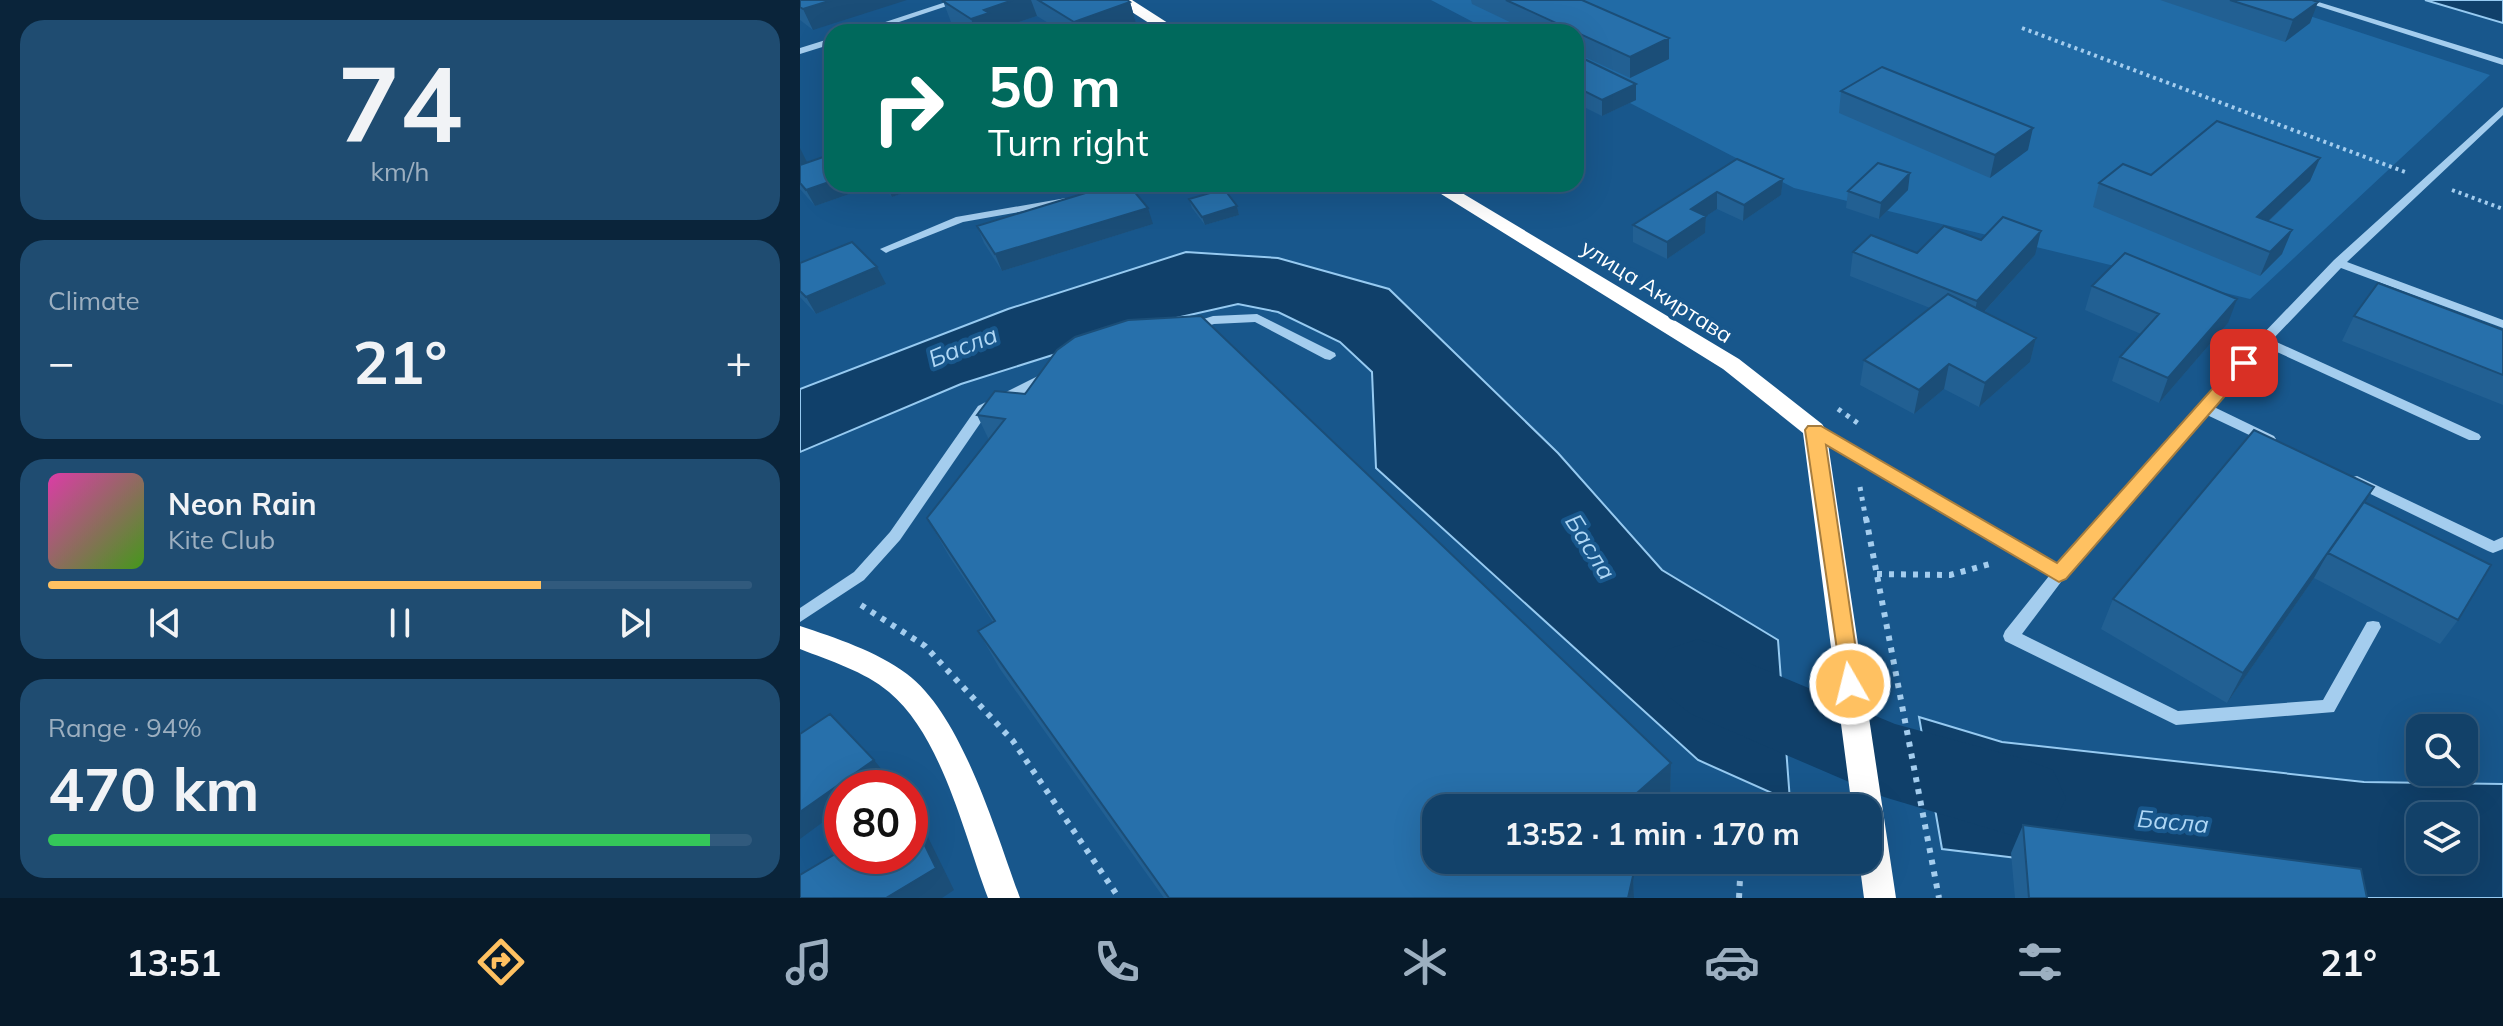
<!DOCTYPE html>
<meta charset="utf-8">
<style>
:root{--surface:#124169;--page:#1f4c71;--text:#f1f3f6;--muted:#9cafc0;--line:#315a7d;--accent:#ffc161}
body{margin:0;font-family:Mulish,sans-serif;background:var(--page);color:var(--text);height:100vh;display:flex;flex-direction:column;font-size:30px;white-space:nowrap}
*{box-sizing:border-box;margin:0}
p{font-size:26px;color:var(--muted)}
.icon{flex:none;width:44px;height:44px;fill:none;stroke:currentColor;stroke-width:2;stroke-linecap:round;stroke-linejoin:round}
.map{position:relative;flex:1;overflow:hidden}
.details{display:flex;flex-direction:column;gap:20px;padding:20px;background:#0a243a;width:800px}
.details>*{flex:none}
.guide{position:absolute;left:24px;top:24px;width:760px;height:168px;border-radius:24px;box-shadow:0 8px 32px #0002,0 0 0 2px var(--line);background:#00695c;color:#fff;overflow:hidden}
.tools{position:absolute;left:1606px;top:714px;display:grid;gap:16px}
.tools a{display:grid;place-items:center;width:72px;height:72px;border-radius:16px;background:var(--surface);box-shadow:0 8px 32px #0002,0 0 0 2px var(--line);font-size:40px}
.speed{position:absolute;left:24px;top:770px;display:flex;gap:16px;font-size:40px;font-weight:700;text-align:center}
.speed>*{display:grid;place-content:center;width:104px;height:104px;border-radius:50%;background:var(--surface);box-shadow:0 8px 32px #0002,0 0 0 2px var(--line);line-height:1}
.speed .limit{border:12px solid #d22;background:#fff;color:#111}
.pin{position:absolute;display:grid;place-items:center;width:68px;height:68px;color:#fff;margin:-34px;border-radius:16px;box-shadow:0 4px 12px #0006}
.me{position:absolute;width:88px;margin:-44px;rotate:352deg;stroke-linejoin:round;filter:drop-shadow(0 0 6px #0008)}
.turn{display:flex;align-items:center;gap:28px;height:168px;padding:0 32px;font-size:36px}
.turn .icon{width:104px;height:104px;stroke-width:2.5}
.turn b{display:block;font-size:56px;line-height:68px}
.big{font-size:60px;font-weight:700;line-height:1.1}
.details .tile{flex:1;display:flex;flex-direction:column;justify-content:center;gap:12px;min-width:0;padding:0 28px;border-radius:24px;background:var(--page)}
.details .dial{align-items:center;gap:0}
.dial b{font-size:104px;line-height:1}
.song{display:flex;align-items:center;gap:24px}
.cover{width:96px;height:96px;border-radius:12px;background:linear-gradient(135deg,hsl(320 70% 55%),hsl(100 70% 35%))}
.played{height:8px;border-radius:4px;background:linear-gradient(90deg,var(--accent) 70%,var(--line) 70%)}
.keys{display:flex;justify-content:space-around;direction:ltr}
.heat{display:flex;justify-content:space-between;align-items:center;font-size:44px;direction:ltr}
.charge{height:12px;border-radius:6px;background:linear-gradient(90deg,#34c759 94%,var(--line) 0)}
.trip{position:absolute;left:622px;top:794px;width:460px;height:80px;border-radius:24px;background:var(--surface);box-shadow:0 8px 32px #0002,0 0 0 2px var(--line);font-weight:700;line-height:80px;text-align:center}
.tab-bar{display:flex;height:128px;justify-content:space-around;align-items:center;background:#071a2a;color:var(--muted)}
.tab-bar .icon{width:56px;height:56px}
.tab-bar .current{color:var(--accent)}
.tab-bar b{font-size:36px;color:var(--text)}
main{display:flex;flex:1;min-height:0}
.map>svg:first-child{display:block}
</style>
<main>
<section class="details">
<div class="tile dial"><b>74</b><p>km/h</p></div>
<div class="tile"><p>Climate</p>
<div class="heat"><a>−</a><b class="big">21°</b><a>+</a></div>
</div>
<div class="tile">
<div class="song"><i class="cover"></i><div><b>Neon Rain</b><p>Kite Club</p></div></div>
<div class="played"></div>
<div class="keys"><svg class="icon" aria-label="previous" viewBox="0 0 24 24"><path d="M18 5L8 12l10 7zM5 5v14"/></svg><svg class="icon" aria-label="pause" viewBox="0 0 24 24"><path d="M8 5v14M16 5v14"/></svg><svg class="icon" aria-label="next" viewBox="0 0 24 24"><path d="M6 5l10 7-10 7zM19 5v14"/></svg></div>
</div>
<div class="tile"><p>Range · 94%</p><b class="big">470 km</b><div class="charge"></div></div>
</section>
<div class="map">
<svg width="1703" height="898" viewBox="0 0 1703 898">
<rect width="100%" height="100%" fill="#18578c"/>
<path fill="#216ba6" d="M631 0H1461L1690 75 1450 299 994 188 776 75V32H692Z"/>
<path fill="#10406a" stroke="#96caf1" stroke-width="2" fill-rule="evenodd" d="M1625 0H1703V23Z
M386 252 478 258 589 289 758 453 862 570 978 640 990 801 898 760 576 468 572 372 540 342 478 312 438 304 354 323 161 384 0 452V389L208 309Z
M1119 717 1202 742 1564 782 1703 784V898H1550L1142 849ZM1620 816H1664V860H1620Z"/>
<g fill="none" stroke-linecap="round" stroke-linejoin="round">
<path fill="#10406a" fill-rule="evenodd" d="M898 639 927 649 951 664 1095 724 1221 758 1253 770 1266 798 1253 826 1221 838 1084 797 891 714 869 697 857 673 869 649Z"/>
<path stroke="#a4cdee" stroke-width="4" stroke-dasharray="3 4" stroke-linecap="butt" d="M1222 28 1605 172
M1652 190 1703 209"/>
<path stroke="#a4cdee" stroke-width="5" stroke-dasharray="4 6" stroke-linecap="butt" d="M1038 409 1059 424
M1060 487 1066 520"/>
<path stroke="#a4cdee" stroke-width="6" stroke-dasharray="5 7" stroke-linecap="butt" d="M1066 518 1139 898
M1077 574 1150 575 1190 564
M61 605 125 646 213 741 319 898
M939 898 941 860"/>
<path fill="#a4cdee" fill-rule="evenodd" d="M152 0H165L69 32H55Z
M1499 0H1512L1703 59V65Z
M32 38V44L0 54V48Z
M1703 107V115L1547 262 1703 320V328L1541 268 1472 340 1679 434 1681 437 1679 440H1669L1466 347 1414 407 1474 436 1476 439 1474 442H1464L1407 415 1264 578 1222 634 1378 711 1523 700 1567 622 1573 621 1579 622 1581 627 1534 712 1376 725 1205 641 1203 636 1205 631 1249 576 1009 433 1007 430 1014 425 1019 427 1257 566 1459 338 1534 260Z
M266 198 272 201 270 203 163 222 90 251 86 253 80 249 156 217Z
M457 314 535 353 536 356 530 360 525 359 455 322 414 324 389 332 383 328 385 325 413 316Z
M248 371 253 372 255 375 253 378 188 412 100 540 64 580 0 622V608L54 572 90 532 178 406Z
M1557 476 1694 541 1703 537V549L1693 553 1688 551 1552 485 1550 481 1552 477Z"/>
<path fill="#fff" fill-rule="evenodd" d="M313 0H332L382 32H363Z
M625 184H647L939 359 1022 424 1026 430 1096 898H1064L1059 860H1068V808H1052L1003 433 923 369Z
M0 626C36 638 76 651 107 674 163 716 196 834 220 898H188C164 835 142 736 89 692 64 671 30 661 0 649Z"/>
</g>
<path fill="#226093" d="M0 0 13 30 0 20Z
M146 0H327L330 2 336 23 319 29 324 32H263L237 16 195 30 196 32H166L151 22 143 1Z
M671 0H782L869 38V59L830 78 776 53V32H731L672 4Z
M1360 0H1512L1510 23 1485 42Z
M776 55 836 84V100L802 116 776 103Z
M1041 91 1228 150 1190 178 1039 113Z
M1520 158 1510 181 1469 221 1482 254 1460 276 1293 207 1299 183 1351 175Z
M937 159 983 179 981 195 943 221 917 209 906 216 905 233 867 259 833 242V225Z
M0 165 32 184H61L64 189 15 206 0 189Z
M80 184H128L92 197Z
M1108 190 1079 219 1046 208 1048 191Z
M389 199 437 206 439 215 405 225 392 208Z
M353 224 202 271 184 243 177 226Z
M1053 252 1235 255 1184 312 1236 338 1230 362 1179 407 1144 389 1114 414 1060 385 1064 360 1130 308 1050 276Z
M0 263 86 284 16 314 0 297Z
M1292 286 1428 323 1359 403 1312 381 1320 357 1341 334 1285 310Z
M1554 316 1703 330V405L1542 341Z
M195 391 871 763 870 800 636 808 833 876 834 898H364L200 669 178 631 193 622 149 556 127 518 189 440 177 415Z
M1574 487 1565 503 1658 620 1640 644 1514 578 1427 703 1301 629 1313 599Z
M1223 825 1567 898H1215L1211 853Z"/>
<path fill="#1b4e78" d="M32 0H107L13 30 3 9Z
M213 0H231L237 16 195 30 196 32H176L171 19 184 10Z
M330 2 336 23 311 32H277L274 22Z
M1518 2 1510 23 1485 42 1493 20Z
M869 38V59L830 78V57Z
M836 84V100L802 116V100Z
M1233 128 1228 150 1190 178 1195 155Z
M0 148 7 162 0 165Z
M1520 158 1510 181 1448 240 1457 217Z
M1110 173 1108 190 1079 219 1081 203Z
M983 179 981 195 943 221 944 205Z
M32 181V184H61L64 189 15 206 6 190Z
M85 184H128L92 197Z
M214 184H231L216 189Z
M917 192V209L891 226V209Z
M437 206 439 215 405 225 402 217Z
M348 208 353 224 202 271 195 254Z
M906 216 905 233 867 259V242Z
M1492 230 1482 254 1460 276 1470 252Z
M1241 231 1235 255 1172 325 1177 301Z
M77 267 86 284 16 314 6 297Z
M1437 299 1428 323 1359 403 1368 378Z
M1236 338 1230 362 1179 407 1185 383Z
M1149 364 1144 389 1114 414 1119 390Z
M1574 487 1557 517 1528 553 1514 578 1427 703 1443 673Z
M74 760 87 776 71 788H42V808L0 839V812Z
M871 763 870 800 860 808H820Z
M110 814 127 835 154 890 142 898H86Z
M833 876 834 898H828Z"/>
<path fill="#2770ab" stroke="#1b4e78" stroke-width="2" d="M0 0H32L3 9 0 7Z
M146 0H213L184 10 189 13 171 19 143 1Z
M238 0H327L330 2 274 22Z
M706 0H782L869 38 830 57Z
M1430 0H1512L1518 2 1493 20Z
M140 24 153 32H118Z
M311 24 324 32H290Z
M776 55 836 84 802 100 776 87Z
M1082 67 1233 128 1195 155 1041 91Z
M1417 121 1520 158 1457 217 1492 230 1470 252 1299 183 1323 164 1351 175Z
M32 154V181L6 190 0 183V165Z
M937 159 983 179 944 205 917 192 891 209 906 216 867 242 833 225Z
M1078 163 1110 173 1081 203 1048 191Z
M315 184H328L348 208 195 254 177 226Z
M424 189 437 206 402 217 389 199Z
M1203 217 1241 231 1177 301 1053 252 1071 235 1117 253 1144 226 1181 240Z
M52 242 77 267 6 297 0 291V263Z
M1325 253 1437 299 1368 378 1320 357 1359 314 1292 286Z
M1578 283 1703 330V375L1554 316Z
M1148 294 1236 338 1185 383 1149 364 1119 390 1064 360Z
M401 316 871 763 820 808H636V860H827L833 876 828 898H369L178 631 195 621 127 518 205 419 177 415 195 391 225 394 257 350 275 337 328 320Z
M1454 430 1574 487 1443 673 1313 599Z
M1564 502 1691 565 1658 620 1528 553Z
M30 714 74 760 0 812V734Z
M110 815 136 868 86 898H0V875L42 850V856H110Z
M1223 825 1561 869 1567 898H1229Z"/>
<path fill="#ffc161" stroke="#a67d3f" stroke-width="2" d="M1444 358 1453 363 1450 367 1266 579 1259 582 1026 445 1061 684 1058 691 1050 693 1043 691 1005 430 1008 426H1021L1257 563 1438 360Z"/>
<g text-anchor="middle" stroke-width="8" stroke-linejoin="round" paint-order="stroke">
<g font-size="22" fill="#fff" stroke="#18578c">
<text transform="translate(857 291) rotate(32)" y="8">улица Акиртава</text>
</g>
<g font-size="24" font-style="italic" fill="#afd7f5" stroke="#18578c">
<text transform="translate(163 347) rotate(-22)" y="8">Басла</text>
<text transform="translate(790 547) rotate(58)" y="8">Басла</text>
<text transform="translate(1373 822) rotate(5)" y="8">Басла</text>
</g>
</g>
</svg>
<div class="tools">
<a><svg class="icon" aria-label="search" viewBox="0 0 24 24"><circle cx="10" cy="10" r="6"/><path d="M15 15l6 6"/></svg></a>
<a><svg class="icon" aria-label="layers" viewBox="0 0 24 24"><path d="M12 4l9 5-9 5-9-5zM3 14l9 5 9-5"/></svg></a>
</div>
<div class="speed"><div class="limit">80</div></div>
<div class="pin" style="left:1444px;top:363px;background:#d93025"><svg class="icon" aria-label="arrive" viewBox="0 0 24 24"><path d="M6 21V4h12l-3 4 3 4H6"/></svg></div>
<svg class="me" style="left:1050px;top:684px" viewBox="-20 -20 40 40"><circle r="17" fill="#ffc161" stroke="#fff" stroke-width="3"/><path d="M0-11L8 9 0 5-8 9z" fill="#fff"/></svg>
<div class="trip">13:52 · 1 min · 170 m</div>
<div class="guide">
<div class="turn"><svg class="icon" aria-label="right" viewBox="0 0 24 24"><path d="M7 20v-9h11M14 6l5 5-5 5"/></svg><div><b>50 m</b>Turn right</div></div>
</div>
</div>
</main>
<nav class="tab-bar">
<b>13:51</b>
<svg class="icon current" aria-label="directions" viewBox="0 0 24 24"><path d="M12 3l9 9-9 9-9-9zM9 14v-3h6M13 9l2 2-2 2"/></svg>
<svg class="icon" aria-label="music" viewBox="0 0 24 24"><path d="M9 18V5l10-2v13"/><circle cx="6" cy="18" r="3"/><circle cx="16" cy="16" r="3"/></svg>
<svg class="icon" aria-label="phone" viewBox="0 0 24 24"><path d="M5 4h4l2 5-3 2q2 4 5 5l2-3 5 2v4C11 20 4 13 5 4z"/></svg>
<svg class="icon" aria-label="climate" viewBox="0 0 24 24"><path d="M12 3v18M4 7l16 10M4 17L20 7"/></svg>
<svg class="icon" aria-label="car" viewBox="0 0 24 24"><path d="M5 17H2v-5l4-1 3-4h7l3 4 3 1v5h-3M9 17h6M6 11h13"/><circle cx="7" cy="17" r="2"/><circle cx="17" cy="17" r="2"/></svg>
<svg class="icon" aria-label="filters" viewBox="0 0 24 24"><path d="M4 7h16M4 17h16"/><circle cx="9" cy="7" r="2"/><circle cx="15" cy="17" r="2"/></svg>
<b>21°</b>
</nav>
